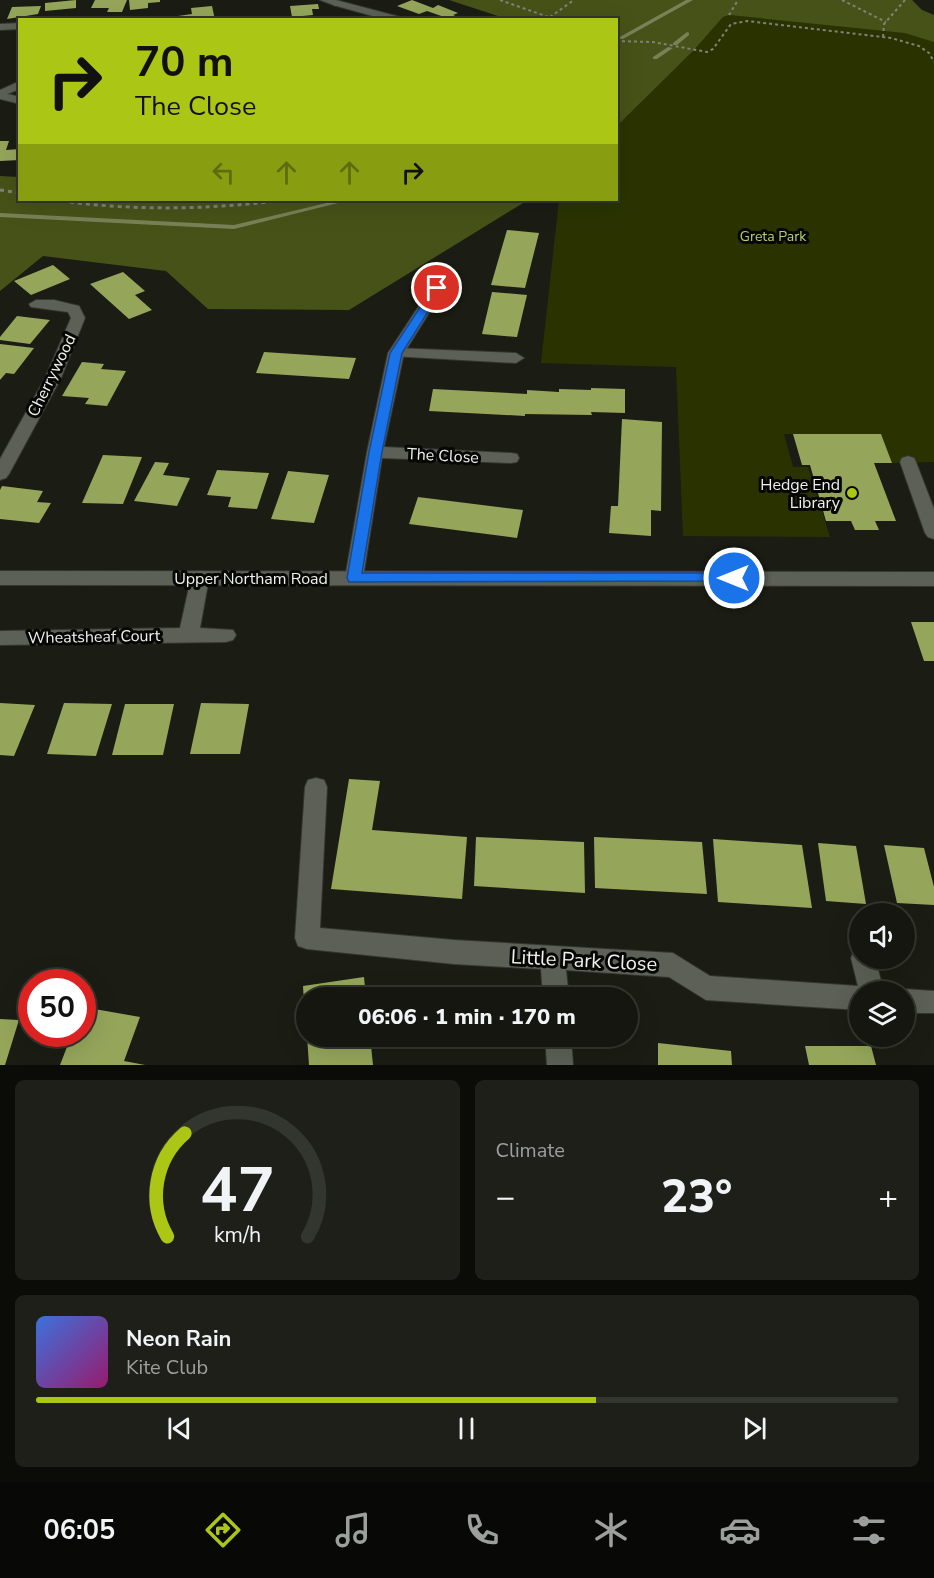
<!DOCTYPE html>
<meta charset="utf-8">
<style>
:root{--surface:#14160f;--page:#1d1f18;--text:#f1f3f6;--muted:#9d9f9e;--line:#33352f;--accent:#abc615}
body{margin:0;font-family:"Nunito Sans",sans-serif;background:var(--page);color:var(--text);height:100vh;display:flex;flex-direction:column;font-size:22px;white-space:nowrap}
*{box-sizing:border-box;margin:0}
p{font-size:20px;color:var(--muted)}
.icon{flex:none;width:33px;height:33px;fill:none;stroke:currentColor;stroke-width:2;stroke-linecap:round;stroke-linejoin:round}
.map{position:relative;height:1065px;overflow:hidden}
.sheet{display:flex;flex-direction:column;gap:15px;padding:15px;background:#0b0c08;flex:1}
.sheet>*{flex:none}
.hud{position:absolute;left:18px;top:18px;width:600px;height:183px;border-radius:0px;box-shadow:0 6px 24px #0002,0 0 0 2px var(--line);background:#abc615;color:#111;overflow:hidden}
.buttons{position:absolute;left:849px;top:903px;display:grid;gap:12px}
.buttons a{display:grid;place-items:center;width:66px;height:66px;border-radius:50%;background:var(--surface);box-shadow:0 6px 24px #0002,0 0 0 2px var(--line);font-size:30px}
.speed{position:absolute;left:18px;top:969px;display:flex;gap:12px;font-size:30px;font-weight:700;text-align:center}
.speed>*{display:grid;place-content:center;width:78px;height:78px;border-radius:50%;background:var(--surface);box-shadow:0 6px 24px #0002,0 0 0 2px var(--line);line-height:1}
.speed .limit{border:9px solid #d22;background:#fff;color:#111}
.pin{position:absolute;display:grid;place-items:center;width:51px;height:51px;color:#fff;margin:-26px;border:3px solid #fff;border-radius:50%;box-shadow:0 2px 6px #0007}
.me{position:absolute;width:66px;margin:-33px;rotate:270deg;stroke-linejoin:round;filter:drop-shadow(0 0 4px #0008)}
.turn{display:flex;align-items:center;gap:21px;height:126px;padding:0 18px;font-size:27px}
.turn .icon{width:78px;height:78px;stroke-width:2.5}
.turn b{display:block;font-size:42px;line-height:51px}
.lanes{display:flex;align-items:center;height:57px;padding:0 18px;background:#0003;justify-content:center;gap:30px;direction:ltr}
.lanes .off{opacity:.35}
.big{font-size:45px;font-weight:800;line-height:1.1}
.sheet .tile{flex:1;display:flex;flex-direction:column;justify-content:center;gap:9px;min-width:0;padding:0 21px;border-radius:9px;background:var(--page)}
.sheet .dial{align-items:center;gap:0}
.dial svg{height:156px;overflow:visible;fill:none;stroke:var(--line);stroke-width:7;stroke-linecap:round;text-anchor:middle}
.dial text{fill:var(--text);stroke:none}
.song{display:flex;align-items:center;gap:18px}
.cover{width:72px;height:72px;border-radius:9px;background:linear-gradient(135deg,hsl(220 70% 55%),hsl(320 70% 35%))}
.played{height:6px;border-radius:3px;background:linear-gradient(90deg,var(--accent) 65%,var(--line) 65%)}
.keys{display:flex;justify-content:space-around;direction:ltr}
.heat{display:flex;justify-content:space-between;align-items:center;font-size:33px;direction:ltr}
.sheet .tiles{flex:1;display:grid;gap:15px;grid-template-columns:1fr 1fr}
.tile:last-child{grid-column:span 2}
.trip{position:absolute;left:296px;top:987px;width:342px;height:60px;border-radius:30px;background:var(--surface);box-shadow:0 6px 24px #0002,0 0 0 2px var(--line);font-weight:800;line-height:60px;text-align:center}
.tab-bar{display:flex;height:96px;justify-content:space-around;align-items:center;background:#080906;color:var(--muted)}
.tab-bar .icon{width:42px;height:42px}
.tab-bar .active{color:var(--accent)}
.tab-bar b{font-size:27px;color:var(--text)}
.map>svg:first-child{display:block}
</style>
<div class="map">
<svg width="934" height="1065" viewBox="0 0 934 1065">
<rect width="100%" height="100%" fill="#1b1d14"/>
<path fill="#2a3300" d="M729 15 934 35V462L892 463 881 434H784L793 467H808L830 537 683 536 676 367 541 363 559 200H616L617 126 694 50 723 17Z"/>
<path fill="#475218" d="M449 0H912L922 10 934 15V42L905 33 729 15 723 17 694 50 617 126 616 20 507 19Z
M0 176 19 177 20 200H528L349 310 208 309 166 271 43 256 0 291Z"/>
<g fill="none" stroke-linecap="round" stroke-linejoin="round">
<path fill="#798157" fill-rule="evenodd" d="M686 0H693L623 39 618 38Z
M687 32 689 33V35L677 45H673V43Z
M668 47 673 48 657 59H653V57Z
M339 200H350L234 229 0 217V213L234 225Z"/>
</g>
<path fill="#95a65b" d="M76 0V8L45 11V3Z
M95 0H127L122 12H107L109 8H91Z
M129 0H160V2L148 3V8L130 10Z
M412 0 433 8 438 5 458 13 453 15 465 20H443L447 18 427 11 419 14 397 6Z
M318 4 319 9H312L313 15 292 17 290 6Z
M41 6 38 14 7 19 12 7Z
M212 6 215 20H178V16L192 14 191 8Z
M0 141H9L6 150 20 149V160L0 161Z
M507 230 539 233 525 288 491 285Z
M53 265 70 279 31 295 14 281Z
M123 272 145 291 135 295 152 310 129 319 90 284Z
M492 292 527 295 517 337 482 334Z
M17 316 50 320 30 344 0 340V337Z
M0 344 34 348 14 374 6 373 0 380Z
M264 352 325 356 356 358 349 379 256 373Z
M82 362 104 364 101 369 126 371 107 406 85 404 89 398 62 396Z
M591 388 625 389V413L591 412 592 415 525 414V416L429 411 433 389 527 394V390L559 392V389L591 390Z
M622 419 662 422 661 511 651 510V536L609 533 611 506H618Z
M793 434H881L892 463H874L896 521H875L879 530H855L851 521H826L810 465H802Z
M103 455 142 457 123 504 82 503Z
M155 462 169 463 163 475 190 478 177 506 134 501Z
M217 470 269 473 257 509 228 507 231 497 207 495Z
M288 471 329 475 314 523 271 519Z
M2 486 43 491 37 502 51 503 39 523 0 519V490Z
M418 497 523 510 517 538 409 524Z
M911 622H934V661H924Z
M0 703 35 705 14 756 0 755Z
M64 703 112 704 96 756 47 754Z
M201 703 249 704 240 754H190Z
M125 704H174L163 755H112Z
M349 779 380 781 372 830 467 837 462 899 331 889Z
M476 837 584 842 585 893 474 886Z
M594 837 702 842 707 894 595 888Z
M713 839 802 845 812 908 718 902Z
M818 843 856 846 866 904 826 901Z
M884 845 924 848 934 887V905L897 903Z
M364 977 366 998H306L304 1003 303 986Z
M83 1007 140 1017 124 1061 145 1065H60L72 1034H82Z
M0 1019 19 1020 5 1065H0Z
M307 1036H370L373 1065H309Z
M658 1043 731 1051 732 1065H658Z
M805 1046H871L876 1065H809Z"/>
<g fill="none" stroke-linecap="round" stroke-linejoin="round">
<g stroke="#353630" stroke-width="2">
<path id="lane" d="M320 0H336L341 3 336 6Z
M20 81V89L0 97V90Z
M396 348 516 353 524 358 516 363 391 356 388 353Z
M908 456 914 458 916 462 934 509V539L928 537 925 533 900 462 902 458Z
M316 778 324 780 327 787 320 928 454 940 463 944 466 952 463 960 454 964 307 949 298 946 295 938 305 787 308 780Z"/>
</g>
<g stroke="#353630" stroke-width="2">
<path id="street" d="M336 0 404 18 405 20H387L333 5V1Z
M20 23V29L0 30V24Z
M0 92 20 97V104L0 99Z
M437 285 444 289 404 353 384 447 511 453 517 454 519 458 517 462 511 463 382 458 363 578 361 583 354 585 347 583 345 578 367 452 388 353 432 286Z
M36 300H54L79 306 85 318 61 378 9 474 6 478 0 480V459L45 378 71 318 68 312 31 307 29 304Z
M200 571 207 573 209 578 200 628 233 630 236 635 233 640 226 642 0 645V631L180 628 191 578 193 573Z
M454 940 673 953 710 976 858 986 851 958 854 950 860 948V958H875L884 992H860V1010L706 1000 669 977 566 970 569 998H543L541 969 454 964 445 960 442 952 445 944Z
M904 989 934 991V1013H904V992H897Z
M545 1036H571L573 1065H547Z"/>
</g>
<g stroke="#353630" stroke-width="2">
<path id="secondary" d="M0 571 934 572V586L0 585Z"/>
</g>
<path stroke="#7f8179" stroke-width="2" stroke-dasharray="3 3" stroke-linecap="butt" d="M500 0 557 20
M842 0 886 22
M729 15 738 0
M550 17 574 0
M883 37 884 24 905 0
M616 41 653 42 707 52 713 49 731 24 747 21 891 38 919 46 929 53 934 62"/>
<path stroke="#7f8179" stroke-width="3" stroke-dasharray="4 4" stroke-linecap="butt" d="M0 190 20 193
M54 200C131 211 207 210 284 200"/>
<use href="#lane" fill="#5d6056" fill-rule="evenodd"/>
<use href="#street" fill="#5d6056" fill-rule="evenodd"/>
<use href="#secondary" fill="#5d6056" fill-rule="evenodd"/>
</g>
<path fill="#1a73e8" stroke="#114b97" stroke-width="1.5" d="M437 285 443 288 402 353 382 452 362 573H734L741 578 739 581 349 582 347 578 369 452 390 353 434 286Z"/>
<circle fill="#abc615" stroke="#060704" stroke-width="2" cx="852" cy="493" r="6"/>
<g text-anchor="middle" stroke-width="6" stroke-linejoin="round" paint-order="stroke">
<g font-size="14" fill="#b9cf68" stroke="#060704">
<text x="773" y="241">Greta Park</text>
</g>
<g font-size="16" fill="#eff1ea" stroke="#060704">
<text transform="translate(51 375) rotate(-64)" y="6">Cherrywood</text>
<text transform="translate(443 455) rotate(3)" y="6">The Close</text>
<text x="251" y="584">Upper Northam Road</text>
<text transform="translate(94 636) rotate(-1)" y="6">Wheatsheaf Court</text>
</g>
<g font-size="16" fill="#eff1ea" stroke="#060704" text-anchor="end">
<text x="840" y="490">Hedge End<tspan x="840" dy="18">Library</tspan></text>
</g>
<g font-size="20" fill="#eff1ea" stroke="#060704">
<text transform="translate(584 960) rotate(3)" y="7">Little Park Close</text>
</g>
</g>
</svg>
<div class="buttons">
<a><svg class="icon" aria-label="sound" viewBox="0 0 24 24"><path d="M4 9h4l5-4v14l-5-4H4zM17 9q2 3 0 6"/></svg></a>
<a><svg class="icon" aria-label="layers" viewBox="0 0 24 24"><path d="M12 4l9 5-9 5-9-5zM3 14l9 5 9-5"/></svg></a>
</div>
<div class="speed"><div class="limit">50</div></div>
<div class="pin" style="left:437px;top:288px;background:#d93025"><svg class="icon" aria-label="arrive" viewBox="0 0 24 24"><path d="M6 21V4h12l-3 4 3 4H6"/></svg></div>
<svg class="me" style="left:734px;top:578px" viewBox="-20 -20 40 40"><circle r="17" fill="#1a73e8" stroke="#fff" stroke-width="3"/><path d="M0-11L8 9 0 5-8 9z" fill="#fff"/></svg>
<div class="trip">06:06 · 1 min · 170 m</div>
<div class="hud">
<div class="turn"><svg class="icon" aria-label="right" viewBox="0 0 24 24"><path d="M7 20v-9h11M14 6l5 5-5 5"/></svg><div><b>70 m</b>The Close</div></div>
<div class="lanes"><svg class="icon off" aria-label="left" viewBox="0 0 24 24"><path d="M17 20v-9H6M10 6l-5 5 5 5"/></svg><svg class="icon off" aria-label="ahead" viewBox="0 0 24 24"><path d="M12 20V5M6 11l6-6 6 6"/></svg><svg class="icon off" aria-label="ahead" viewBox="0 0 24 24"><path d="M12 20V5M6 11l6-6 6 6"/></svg><svg class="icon" aria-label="right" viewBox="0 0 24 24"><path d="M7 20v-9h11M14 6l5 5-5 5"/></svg></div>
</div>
</div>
<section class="sheet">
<div class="tiles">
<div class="tile dial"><svg viewBox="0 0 100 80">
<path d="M14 69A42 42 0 1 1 86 69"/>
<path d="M14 69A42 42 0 0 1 23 16" stroke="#abc615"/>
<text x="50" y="56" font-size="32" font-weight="700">47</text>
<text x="50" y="72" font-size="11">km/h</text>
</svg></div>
<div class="tile"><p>Climate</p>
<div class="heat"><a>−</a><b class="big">23°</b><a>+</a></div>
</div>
<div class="tile">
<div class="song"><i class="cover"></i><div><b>Neon Rain</b><p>Kite Club</p></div></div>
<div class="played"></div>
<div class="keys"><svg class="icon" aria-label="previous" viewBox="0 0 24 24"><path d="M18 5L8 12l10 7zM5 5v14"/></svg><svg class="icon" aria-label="pause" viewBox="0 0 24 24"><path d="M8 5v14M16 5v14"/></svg><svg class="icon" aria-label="next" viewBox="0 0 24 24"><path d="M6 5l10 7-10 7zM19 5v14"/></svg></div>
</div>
</div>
</section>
<nav class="tab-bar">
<b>06:05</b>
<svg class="icon active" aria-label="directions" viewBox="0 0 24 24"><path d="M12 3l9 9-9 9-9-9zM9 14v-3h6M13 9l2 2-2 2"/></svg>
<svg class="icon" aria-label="music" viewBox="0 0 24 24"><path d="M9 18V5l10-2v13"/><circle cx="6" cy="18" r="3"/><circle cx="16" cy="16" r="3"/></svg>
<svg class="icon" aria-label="phone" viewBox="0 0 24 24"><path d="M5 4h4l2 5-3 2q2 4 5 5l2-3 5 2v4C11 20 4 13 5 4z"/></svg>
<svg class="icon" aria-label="climate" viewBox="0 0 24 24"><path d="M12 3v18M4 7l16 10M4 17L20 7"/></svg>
<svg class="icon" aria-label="car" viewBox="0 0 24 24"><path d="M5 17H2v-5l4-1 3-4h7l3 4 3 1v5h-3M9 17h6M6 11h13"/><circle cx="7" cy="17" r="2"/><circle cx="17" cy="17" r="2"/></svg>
<svg class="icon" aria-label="filters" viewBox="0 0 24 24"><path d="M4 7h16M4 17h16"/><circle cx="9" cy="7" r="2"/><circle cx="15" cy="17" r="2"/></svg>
</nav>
